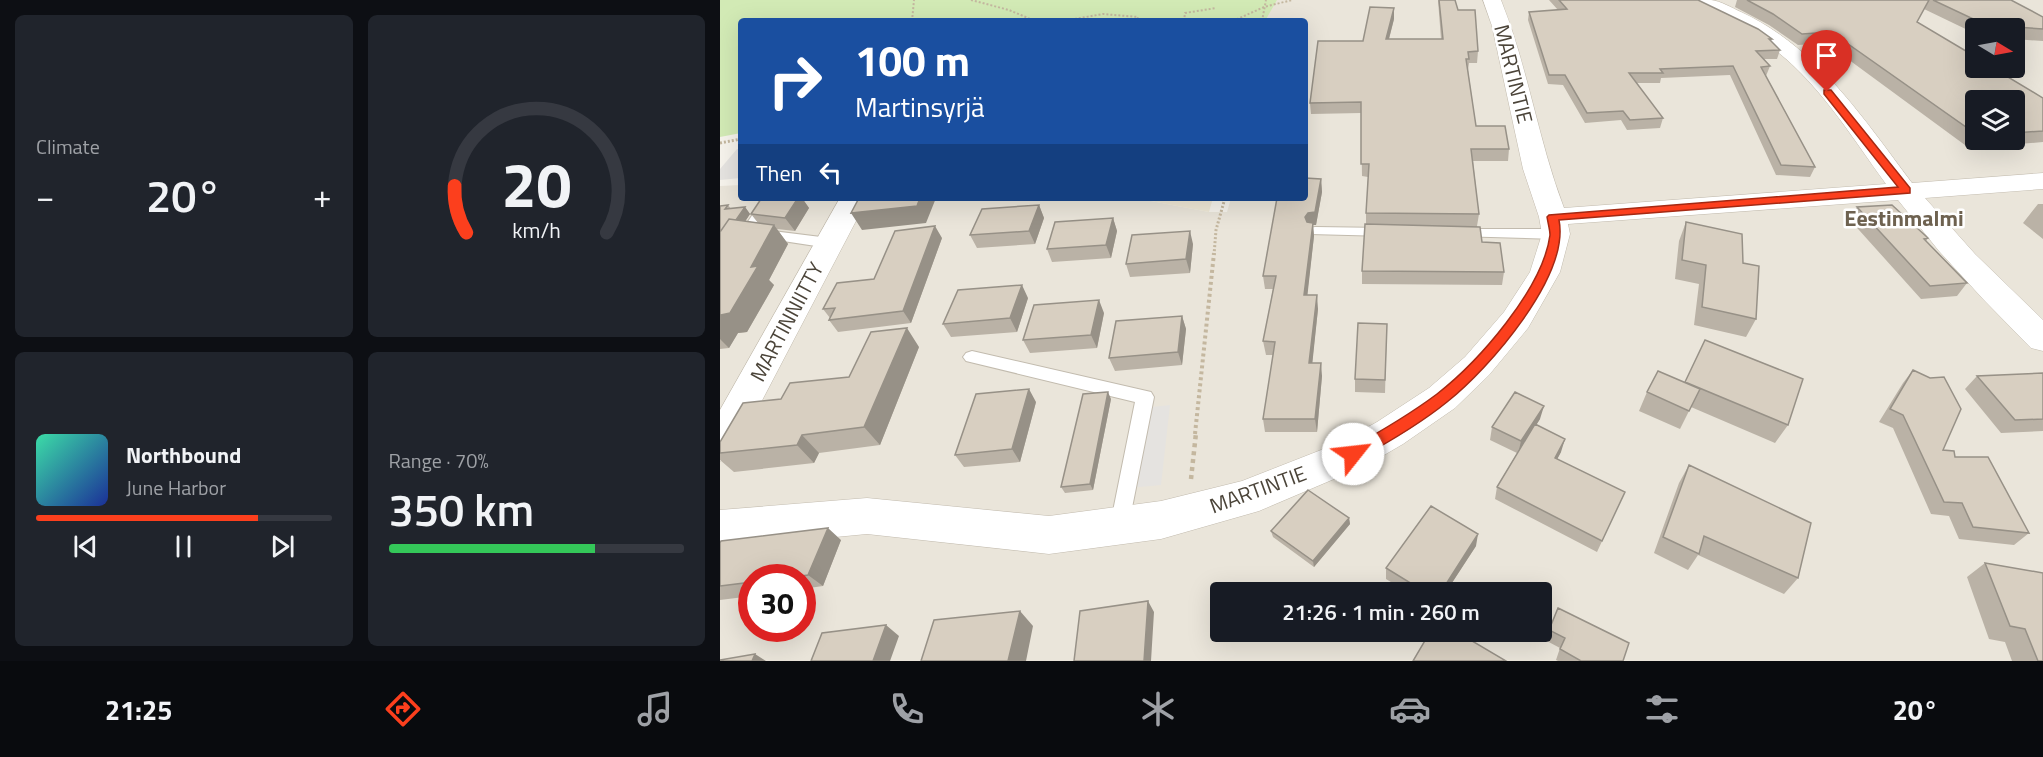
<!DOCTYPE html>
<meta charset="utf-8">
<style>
:root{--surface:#171b24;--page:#20242c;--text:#f1f3f6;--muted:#9ea1a6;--line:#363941;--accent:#fc3f1d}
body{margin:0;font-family:"Titillium Web",sans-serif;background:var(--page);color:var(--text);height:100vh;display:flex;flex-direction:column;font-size:22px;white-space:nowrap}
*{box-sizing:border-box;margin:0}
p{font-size:20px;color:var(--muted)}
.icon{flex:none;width:33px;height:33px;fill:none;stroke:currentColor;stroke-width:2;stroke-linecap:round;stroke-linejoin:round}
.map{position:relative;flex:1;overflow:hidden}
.panel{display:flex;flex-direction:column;gap:15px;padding:15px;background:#0d0f14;width:720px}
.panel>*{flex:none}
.guide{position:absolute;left:18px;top:18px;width:570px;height:183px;border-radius:6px;box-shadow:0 6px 24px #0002;background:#1a4fa0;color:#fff;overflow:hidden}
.needle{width:39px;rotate:100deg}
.controls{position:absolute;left:1245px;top:18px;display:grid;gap:12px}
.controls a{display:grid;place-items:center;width:60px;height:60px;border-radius:6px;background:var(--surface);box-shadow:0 6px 24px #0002;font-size:30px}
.speed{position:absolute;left:18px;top:564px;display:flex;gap:12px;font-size:30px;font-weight:700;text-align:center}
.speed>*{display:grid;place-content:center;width:78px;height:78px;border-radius:50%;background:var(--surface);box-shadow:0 6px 24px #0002;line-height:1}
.speed .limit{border:9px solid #d22;background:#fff;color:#111}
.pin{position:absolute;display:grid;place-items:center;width:51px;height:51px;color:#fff;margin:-62px -26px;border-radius:50% 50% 50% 0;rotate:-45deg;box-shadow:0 0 6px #0007}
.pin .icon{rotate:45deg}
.me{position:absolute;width:66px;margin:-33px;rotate:61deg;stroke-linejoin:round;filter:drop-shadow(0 0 4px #0008)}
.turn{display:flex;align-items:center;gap:21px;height:126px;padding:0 18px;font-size:27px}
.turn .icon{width:78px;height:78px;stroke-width:2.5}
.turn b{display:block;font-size:42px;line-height:51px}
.then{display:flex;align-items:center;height:57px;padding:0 18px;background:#0003;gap:12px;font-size:22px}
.big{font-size:45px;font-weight:600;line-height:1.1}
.panel .tile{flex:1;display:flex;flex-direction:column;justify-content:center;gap:9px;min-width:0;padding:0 21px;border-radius:9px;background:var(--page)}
.panel .dial{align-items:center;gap:0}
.dial svg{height:156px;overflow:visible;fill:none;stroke:var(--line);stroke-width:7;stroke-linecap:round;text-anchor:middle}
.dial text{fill:var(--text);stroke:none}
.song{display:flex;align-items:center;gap:18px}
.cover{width:72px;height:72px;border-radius:9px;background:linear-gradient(135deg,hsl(160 70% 55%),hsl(230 70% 35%))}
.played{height:6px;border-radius:3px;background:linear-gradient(90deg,var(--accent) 75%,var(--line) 75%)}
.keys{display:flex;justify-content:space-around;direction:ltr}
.heat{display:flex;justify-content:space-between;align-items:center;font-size:33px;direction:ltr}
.charge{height:9px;border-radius:4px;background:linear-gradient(90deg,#34c759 70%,var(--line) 0)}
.panel .tiles{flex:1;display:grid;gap:15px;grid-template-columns:repeat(2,1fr)}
.trip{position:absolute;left:490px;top:582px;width:342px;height:60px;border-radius:6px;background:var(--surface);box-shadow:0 6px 24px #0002;font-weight:600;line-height:60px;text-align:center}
.menu{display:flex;height:96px;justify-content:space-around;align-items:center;background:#090b0e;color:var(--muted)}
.menu .icon{width:42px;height:42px}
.menu .current{color:var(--accent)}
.menu b{font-size:27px;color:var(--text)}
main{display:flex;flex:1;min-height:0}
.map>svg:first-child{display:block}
</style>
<main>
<section class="panel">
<div class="tiles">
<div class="tile"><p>Climate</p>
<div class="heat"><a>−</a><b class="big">20°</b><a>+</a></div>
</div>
<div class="tile dial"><svg viewBox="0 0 100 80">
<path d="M14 69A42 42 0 1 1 86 69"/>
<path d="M14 69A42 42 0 0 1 8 45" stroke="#fc3f1d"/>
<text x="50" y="56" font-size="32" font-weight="700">20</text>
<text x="50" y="72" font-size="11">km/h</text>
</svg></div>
<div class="tile">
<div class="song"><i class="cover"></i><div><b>Northbound</b><p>June Harbor</p></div></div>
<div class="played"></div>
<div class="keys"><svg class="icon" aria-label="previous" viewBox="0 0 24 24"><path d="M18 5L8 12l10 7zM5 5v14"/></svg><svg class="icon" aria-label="pause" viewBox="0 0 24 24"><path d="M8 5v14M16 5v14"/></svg><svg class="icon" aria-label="next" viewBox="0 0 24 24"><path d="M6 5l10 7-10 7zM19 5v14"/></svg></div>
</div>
<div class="tile"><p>Range · 70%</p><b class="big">350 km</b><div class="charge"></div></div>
</div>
</section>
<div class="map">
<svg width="1323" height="661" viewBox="0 0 1323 661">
<rect width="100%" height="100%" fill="#f6f3ec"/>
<path fill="#eae5da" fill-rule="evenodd" d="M538 0H1323V661H0V186L21 185V198H415L489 212H507L511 198H585V21H535ZM1256 28H1294V68H1256ZM1256 100H1294V140H1256ZM32 578H82V628H32ZM501 592H822V632H501Z"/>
<path fill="#efe8d6" d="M415 198H493L489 212Z"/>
<path fill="#d2eab5" d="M0 0H557L545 21H21V133L0 137Z"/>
<path fill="#e5e3e0" d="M17 149H21V178L0 180V169Z
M450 405 441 485 409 488 423 408Z"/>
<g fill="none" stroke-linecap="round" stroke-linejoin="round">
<g stroke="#c2bbae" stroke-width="2">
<path id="service" d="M42 207 49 211 37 229 109 238 116 243 109 248 23 235 21 232 37 208Z
M595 227 666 228 673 232 666 236 590 234 588 231 590 228Z
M740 229H836L843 234 836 239 735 236 733 233 735 230Z
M252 351 431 392 434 397 407 533 400 535 393 533 390 526 415 402 246 361 243 357 246 353Z"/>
</g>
<g stroke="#c2bbae" stroke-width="1">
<path id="minor" d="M763 0H781C808 67 818 140 844 208L1166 184C1130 135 1096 77 1044 42 1022 26 995 15 970 4L968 0C975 0 983 0 991 0 1001 1 1012 8 1021 12 1097 47 1143 118 1192 183L1323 173V189L1205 198 1255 254 1323 320V351L1311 348 1264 300 1219 251 1178 200 848 224 850 234 840 272 808 328 769 375 735 408 683 444 647 465 539 511 441 539 329 554 147 534 0 548V510L147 498 329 516 441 501 522 481 619 443 657 422 709 388 745 357 784 312 810 272 822 234 819 217 803 169 772 26Z
M120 198H148L13 456 0 461V410Z"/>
</g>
<path stroke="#c4b79f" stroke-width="2" stroke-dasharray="2 2" stroke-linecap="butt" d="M251 0 289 10 315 21
M192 21 194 0
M343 21 383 14 418 17 417 21
M464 21 465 13 496 8
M513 21 544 7 572 0
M542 21 546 0"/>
<path stroke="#c4b79f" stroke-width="3" stroke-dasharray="2 2" stroke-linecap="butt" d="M0 143 21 139
M494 255 496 230 505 198"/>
<path stroke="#c4b79f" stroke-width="4" stroke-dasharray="3 3" stroke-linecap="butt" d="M475 434 494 253"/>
<path stroke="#c4b79f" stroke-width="4.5" stroke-dasharray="4 4" stroke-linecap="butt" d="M471 479 476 433"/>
<use href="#service" fill="#fff" fill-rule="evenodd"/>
<use href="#minor" fill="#fff" fill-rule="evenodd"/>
</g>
<path fill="#bab2a6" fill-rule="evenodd" d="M718 0 738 10 758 51 757 63H749L748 70 756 126 789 149 788 161H753L759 214 757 226 762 242 784 272 782 285 642 284V271L646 224V213L648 177 642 176 641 113 591 114 590 103 643 41 674 19 669 39H721Z
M829 0H978L1052 39 1051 41 1060 50 1057 59H1044L1050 66 1046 76 1095 167 1090 177 1056 175 1010 75 941 78 940 83H916L943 118 940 128 907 130 901 120 865 123 843 85 828 84 808 20 809 12 838 10Z
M1017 0H1291L1323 17V41L1294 39V28H1256V34L1204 9 1197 22 1323 98V142L1249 148 1106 43 1078 45 1049 25 1015 7ZM1256 100H1294V140H1256Z
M601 179 602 192 596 225H593L594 236 587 295 598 309 592 363 602 376 597 432H545L543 419 553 355H546L543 341 553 289H545L543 276Z
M48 198H82L89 208 75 231 57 229 68 244 49 280 54 285 27 332 18 333 9 348 0 349V206L8 205 11 209 25 207 30 214 25 221 38 223 31 214Z
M1318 204H1323V239L1303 223Z
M319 205 324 218 315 244 257 248 250 235Z
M1137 207 1208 238 1206 241 1247 283 1237 296 1201 299 1130 220Z
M393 218 397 231 391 258 332 262 327 249Z
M966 222 1023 263 1036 319 1026 337 974 325 979 284 955 279 959 241Z
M222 238 191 323 118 332 109 320 110 318 103 309Z
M473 244 470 273 410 277 406 264Z
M308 298 297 332 231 337 223 324Z
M384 313 377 348 310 353 303 340Z
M462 316 466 329 462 365 395 371 389 358Z
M667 324 665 393 635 392V379Z
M985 340 1068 425 1055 443 971 407 960 429 919 411 927 392 965 383Z
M199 347 160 445 99 453 94 463 14 472 0 460V442L61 399 129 377Z
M1193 370 1223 450 1235 457 1309 533 1294 545 1239 539 1229 516 1211 514 1173 428 1159 422 1183 383Z
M1323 373V431L1281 433 1245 389 1257 376Z
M391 399 373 490 345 493 341 487Z
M316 402 300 462 244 467 235 455Z
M820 419 816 425 841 452 837 459 905 492 877 552 775 499 777 487 797 453 770 440 772 427Z
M969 465 1078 578 1064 594 978 555 968 570 934 553 959 483Z
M629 518 630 524 594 567 553 537 551 531Z
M121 540 103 586 82 589V578H32V596L0 600V543Z
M756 546 726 592H687L666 579V568Z
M1265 563 1323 573V661H1292L1285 642 1269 639 1247 577Z
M838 608 903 661H838L836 660 840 648 825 640Z"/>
<path fill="#979187" d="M674 8V19L666 50V39Z
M601 179 602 192 596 225H593L594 236 586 308 584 295 586 230 585 217Z
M78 198H82L89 208 75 231 65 218Z
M200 198H216L206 223 142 230 131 213Z
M319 205 324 218 315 244 309 231Z
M25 207 30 214 19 231 14 224Z
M393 218 397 231 391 258 386 245Z
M54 225 68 244 49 280 54 285 27 332 18 333 9 348 0 339V316L31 267Z
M215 226 222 238 191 323 183 311Z
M470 231 473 244 470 273 466 259Z
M302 285 308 298 297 332 290 318Z
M597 295 598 309 591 376 589 363Z
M379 300 384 313 377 348 371 335Z
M462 316 466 329 462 365 458 352Z
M187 328 199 347 160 445 144 427Z
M601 363 602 376 597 432 595 419Z
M309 389 316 402 300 462 292 449Z
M388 392 391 399 373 490 370 484Z
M824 406 820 419 798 454 801 441Z
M82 435 99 453 94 463 77 445Z
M845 439 841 452 831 471 835 458Z
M629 518 630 524 594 567 593 561Z
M108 528 121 540 103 586 88 575Z
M758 534 756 546 726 592H721Z
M428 601 434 612 431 661H424Z
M300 611 313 626 306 661H288Z
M166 625 179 636 170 661H153Z
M35 654 46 661H32Z"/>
<path fill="#d8cfc1" stroke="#979187" stroke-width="1.5" d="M719 0H735L738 10H755L758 51 748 52 749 59H746L756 126H785L789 149H751L759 214 646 213 649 164H641V102L590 103 598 41H643L650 7 674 8 666 39H723Z
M839 0H978L1038 29 1052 39H1049L1060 50 1036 51 1050 66 1041 67 1095 167 1061 165 1013 66 940 69 943 73H909L943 118 910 120 903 111 867 113 845 75H829L809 12 847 9Z
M1027 0H1209L1197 22 1256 57V68H1273L1323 98V131L1294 133V100H1256V134L1111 32 1082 34 1053 14Z
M1213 0H1291L1323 17V29L1266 25Z
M585 178 601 179 595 212 588 213 585 217 587 222 593 223 584 295H597L589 363H601L595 419H543L555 342 543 341 556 276H543L557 198H585Z
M48 198H78L65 218 31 214 41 199Z
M139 198H200L197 206 131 213Z
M8 205 5 209 25 207 16 220 9 219 0 232V206Z
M319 205 309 231 250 235 262 209Z
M1172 205 1208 238 1204 239 1247 283 1210 286 1137 207Z
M393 218 386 245 327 249 335 222Z
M9 219 54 225 31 267 38 266 10 313 1 315 0 316V232Z
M966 222 1022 234 1023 263 1039 266 1036 319 982 307 986 265 962 260Z
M645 224 760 227 762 242 780 243 784 272 642 271Z
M215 226 183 311 109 320 115 308 103 309 117 283 154 279 175 231Z
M470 231 466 259 406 264 412 235Z
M302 285 290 318 223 324 238 290Z
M379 300 371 335 303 340 314 305Z
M462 316 458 352 389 358 396 321Z
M638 323 667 324 665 380 635 379Z
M187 328 144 427 82 435 77 445 0 453V442L23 403 61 399 70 383 129 377 151 332Z
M985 340 1083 379 1068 425 965 382Z
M1193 370 1210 378 1224 377 1241 409 1223 450 1234 451 1235 457H1268L1309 533 1253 527 1242 503 1224 502 1183 415 1170 409Z
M938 371 980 389 969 411 927 392Z
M1323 373V419L1295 420 1257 376Z
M309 389 292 449 235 455 256 394Z
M387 392H388L370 484 341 487 363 394Z
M795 392 824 406 801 441 772 427Z
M815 424 845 439 835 458 905 492 882 541 777 487Z
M969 465 1091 523 1078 578 984 536 979 554 943 537Z
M588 490 629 518 593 561 551 531Z
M711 506 758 534 721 592H705L666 568Z
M108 528 88 575 68 578H32V582L0 586V543L1 541Z
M1265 563 1323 573V661H1318L1305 629 1290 626Z
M428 601 424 661H354L360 611Z
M838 608 909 643 903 661H861L840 649 845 638 829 630Z
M300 611 288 661H201L214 620Z
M166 625 153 661H91L102 633Z
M710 632H737L786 661H693Z
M35 654 32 661H0V660Z"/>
<path fill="#fc3f1d" stroke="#a42913" stroke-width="1.5" d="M1104 90H1111L1190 188V193L839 220C850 276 769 369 727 402 700 424 669 442 638 459L633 461 627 459 625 454 627 450C658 433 689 415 717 394 758 362 823 289 830 235 830 230 828 223 827 217L829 215 1178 187 1104 94Z"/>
<g text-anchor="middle" stroke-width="5" stroke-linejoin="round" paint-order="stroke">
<g font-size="21" fill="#4b4439" stroke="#fff">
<text transform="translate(793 74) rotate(76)" y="7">MARTINTIE</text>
<text transform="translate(67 322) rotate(-62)" y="7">MARTINNIITTY</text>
<text transform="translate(538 490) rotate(-20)" y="7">MARTINTIE</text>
</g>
<g font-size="22" font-weight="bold" fill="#6e6250" stroke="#fff">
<text x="1184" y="226">Eestinmalmi</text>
</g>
</g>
</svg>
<div class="controls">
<a><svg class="needle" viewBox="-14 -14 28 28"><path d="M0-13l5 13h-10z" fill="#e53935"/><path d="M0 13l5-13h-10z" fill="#9ea1a6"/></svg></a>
<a><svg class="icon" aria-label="layers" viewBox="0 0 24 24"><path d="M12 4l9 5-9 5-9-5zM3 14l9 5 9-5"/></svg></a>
</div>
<div class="speed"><div class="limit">30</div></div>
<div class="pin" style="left:1107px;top:92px;background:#d93025"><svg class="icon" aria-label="arrive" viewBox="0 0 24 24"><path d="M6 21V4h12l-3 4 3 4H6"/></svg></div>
<svg class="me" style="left:633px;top:454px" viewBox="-20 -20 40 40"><circle r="19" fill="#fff"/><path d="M0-13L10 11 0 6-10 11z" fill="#fc3f1d"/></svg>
<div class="trip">21:26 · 1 min · 260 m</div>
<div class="guide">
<div class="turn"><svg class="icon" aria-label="right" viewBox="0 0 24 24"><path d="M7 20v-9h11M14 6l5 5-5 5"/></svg><div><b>100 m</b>Martinsyrjä</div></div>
<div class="then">Then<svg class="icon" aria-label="left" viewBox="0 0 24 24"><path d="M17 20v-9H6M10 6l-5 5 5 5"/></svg></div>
</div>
</div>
</main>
<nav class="menu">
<b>21:25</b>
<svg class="icon current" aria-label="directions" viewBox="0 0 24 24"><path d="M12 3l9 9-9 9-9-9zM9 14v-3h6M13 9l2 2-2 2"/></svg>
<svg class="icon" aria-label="music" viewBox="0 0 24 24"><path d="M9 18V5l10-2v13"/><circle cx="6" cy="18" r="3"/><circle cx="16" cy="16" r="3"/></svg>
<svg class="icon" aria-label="phone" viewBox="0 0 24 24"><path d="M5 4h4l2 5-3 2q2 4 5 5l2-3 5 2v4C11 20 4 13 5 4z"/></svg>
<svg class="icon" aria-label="climate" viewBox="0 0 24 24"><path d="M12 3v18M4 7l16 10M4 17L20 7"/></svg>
<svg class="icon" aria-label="car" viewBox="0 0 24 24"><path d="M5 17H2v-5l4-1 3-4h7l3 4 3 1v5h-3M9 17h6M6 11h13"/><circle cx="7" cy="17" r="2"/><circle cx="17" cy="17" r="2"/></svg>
<svg class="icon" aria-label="filters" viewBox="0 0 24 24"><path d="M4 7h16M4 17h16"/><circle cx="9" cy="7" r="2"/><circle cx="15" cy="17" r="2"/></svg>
<b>20°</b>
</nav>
